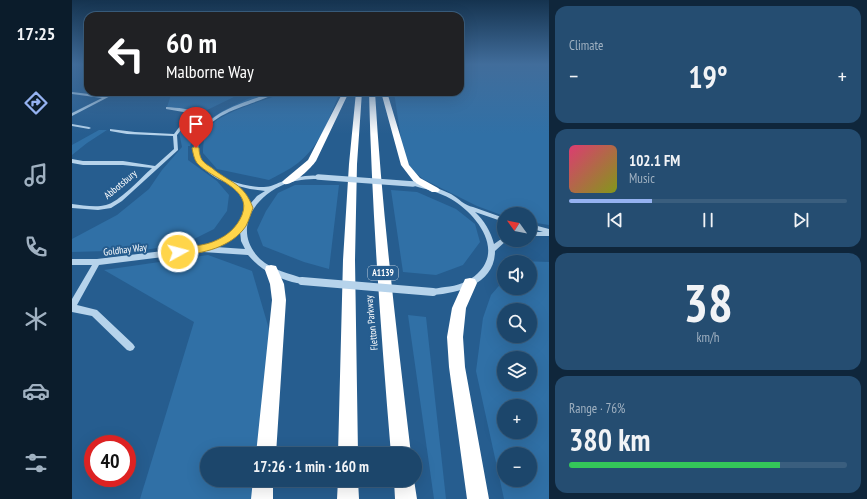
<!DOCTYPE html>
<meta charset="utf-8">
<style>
:root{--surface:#1c466b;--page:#254d71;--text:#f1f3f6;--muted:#a0b1c1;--line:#3a5e7e;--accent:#95b2f1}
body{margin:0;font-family:"PT Sans Narrow",sans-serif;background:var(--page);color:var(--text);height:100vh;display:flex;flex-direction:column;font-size:15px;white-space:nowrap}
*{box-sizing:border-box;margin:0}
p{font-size:13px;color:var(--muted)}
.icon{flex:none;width:22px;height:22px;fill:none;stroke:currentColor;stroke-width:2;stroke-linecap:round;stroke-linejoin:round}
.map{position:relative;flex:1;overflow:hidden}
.side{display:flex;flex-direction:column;gap:6px;padding:6px;background:#0f263b;width:318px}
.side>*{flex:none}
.banner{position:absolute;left:12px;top:12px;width:380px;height:84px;border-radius:12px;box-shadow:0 4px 16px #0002,0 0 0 1px var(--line);background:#202124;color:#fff;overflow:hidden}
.needle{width:26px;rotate:303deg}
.tools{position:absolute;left:425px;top:207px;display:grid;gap:8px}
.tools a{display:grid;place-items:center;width:40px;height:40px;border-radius:50%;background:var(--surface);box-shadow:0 4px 16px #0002,0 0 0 1px var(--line);font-size:20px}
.speed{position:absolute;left:12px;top:435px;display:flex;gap:8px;font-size:20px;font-weight:700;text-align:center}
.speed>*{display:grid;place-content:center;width:52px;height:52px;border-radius:50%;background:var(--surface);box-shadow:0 4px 16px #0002,0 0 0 1px var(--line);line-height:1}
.speed .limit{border:6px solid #d22;background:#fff;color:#111}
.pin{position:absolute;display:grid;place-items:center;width:34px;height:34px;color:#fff;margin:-41px -17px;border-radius:50% 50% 50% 0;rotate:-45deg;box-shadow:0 0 4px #0007}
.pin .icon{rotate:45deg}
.me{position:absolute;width:44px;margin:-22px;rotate:83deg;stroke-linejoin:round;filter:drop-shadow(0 0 3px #0008)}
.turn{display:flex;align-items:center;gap:14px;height:84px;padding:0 16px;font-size:18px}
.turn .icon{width:52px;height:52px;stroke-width:2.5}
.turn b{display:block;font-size:28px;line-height:34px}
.big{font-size:30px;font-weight:800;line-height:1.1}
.side .widget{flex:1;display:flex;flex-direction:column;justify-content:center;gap:6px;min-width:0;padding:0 14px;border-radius:12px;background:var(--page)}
.side .dial{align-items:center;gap:0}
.dial b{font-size:52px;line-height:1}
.song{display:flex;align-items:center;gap:12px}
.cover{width:48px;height:48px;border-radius:6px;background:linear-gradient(135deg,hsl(340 70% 55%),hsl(70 70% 35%))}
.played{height:4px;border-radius:2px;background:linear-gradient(90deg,var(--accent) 30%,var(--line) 30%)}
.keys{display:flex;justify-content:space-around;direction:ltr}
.heat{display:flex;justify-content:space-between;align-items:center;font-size:22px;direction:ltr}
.charge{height:6px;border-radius:3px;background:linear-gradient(90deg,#34c759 76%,var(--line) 0)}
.trip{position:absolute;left:128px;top:447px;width:222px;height:40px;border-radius:20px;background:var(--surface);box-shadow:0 4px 16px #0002,0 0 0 1px var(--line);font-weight:800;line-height:40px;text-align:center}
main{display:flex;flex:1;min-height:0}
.tabs{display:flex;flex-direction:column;width:72px;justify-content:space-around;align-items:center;background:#0b1c2b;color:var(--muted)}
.tabs .icon{width:28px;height:28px}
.tabs .on{color:var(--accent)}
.tabs b{font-size:18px;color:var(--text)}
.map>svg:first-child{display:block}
</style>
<main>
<nav class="tabs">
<b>17:25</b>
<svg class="icon on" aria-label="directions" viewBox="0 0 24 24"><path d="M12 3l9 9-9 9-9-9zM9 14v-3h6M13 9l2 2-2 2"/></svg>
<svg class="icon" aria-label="music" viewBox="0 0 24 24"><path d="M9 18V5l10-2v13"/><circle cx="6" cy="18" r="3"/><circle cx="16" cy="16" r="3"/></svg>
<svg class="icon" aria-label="phone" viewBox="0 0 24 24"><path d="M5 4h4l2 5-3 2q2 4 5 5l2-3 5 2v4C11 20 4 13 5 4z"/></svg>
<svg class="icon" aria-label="climate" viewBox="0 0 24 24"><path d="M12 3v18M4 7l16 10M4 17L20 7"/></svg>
<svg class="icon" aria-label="car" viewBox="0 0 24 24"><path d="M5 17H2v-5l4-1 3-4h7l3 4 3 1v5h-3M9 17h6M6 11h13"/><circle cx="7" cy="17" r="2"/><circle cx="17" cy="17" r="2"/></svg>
<svg class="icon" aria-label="filters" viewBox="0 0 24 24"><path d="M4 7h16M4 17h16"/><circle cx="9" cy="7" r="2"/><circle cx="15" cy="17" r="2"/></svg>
</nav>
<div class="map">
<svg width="477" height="499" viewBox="0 0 477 499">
<rect width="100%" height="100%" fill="#265d8f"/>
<path fill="#3070a6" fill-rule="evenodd" d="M388 64H477V225L458 222V214H432V216L405 206 351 179 339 169 331 153 322 92H388Z
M100 92H172L131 112 122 120 114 124 115 127C129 127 137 119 149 112 162 105 184 94 198 92 184 98 169 103 155 110 139 118 132 129 113 128L114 124 121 120 127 114 123 111 95 107Z
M214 92H268C257 118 249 145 226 163 217 170 206 175 197 180L145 169 131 153C131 144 132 136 136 129 146 112 196 100 214 92Z
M27 130H35L15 143 0 155V145Z
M111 130H120L124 133 118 146H116V160L145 181 157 195 155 211 142 229 112 244 72 250 0 252V239L45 215 77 189 90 170 110 147 107 132Z
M223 185H267L257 269 232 262 191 246 185 230 194 211 206 193Z
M319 190 345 192 384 209 403 224 408 242 391 265 364 275 331 272Z
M136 255 180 271 199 336 186 454H135V480H183L181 499H68L122 322 32 270Z
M448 261 477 262V499H432L404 371 411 318 419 295 432 280V288H458V262H447ZM432 310H458V336H432ZM432 358H458V384H432ZM432 406H458V432H432ZM432 454H458V480H432Z
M336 315 354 317 374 499H362Z"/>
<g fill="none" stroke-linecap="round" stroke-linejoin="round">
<path fill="#b6d3eb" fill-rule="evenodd" d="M0 92 34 96 41 92H46L0 116V113L30 98 0 94Z
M201 92H206C181 107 136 109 127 143 124 152 129 161 136 167 151 180 172 187 192 187 199 187 203 184 209 182 221 178 236 174 248 176V178L246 179C235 179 223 180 213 184 181 197 160 231 188 259 201 271 217 273 233 279L234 281 233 283C228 284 225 283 220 282 202 277 188 269 176 255L131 252 27 265 5 305 25 310 61 344 63 347 61 350 58 351 55 350 20 316 0 312V299L20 265H0V259H25L132 246C145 240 159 235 168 223 171 220 172 213 175 209 173 205 172 200 170 197 167 193 161 185 158 184 154 182 150 181 146 179 128 169 113 151 128 131L109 130 105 135 106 150 50 201 39 208 26 210 0 208V204C11 205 23 208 34 205 46 203 70 177 80 168L51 165H11L0 163V159L11 161H51L83 166 102 149 101 136 55 134 38 131V129L63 132 102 134 111 122 119 119 123 114 94 109V107H95C105 108 119 108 127 114L121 121 113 124 111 128 130 129C146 108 178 101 201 92ZM166 186 178 189 193 191 185 196 178 204 175 196ZM168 231 169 241 173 249 144 247 157 240Z
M0 124 17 127 19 128 17 129 0 126Z
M341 182C354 185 367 188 379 194 386 198 393 206 401 207L432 218V222L403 212C412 220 419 232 422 244L432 237V240H435L423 251C423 284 387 293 361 295L358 294 357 292 358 290C363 288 368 288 373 287 385 286 397 282 406 273 432 248 403 213 379 199 367 192 353 189 339 185V183Z
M458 224 477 229V236H458V232H471L458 228Z"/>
<path fill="#fff" fill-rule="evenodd" d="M271 92H277L244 161C239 168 221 186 212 184L210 182 212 180 236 160Z
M284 92H290L285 164 283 260 286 454H266L271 260 277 164Z
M297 92H303C310 213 325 333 339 454H319C309 333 300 213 297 92Z
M309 92H315L337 165 348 178 366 188 368 190 366 192H360L342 182 329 165Z
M199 265 204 266 212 284 214 300 204 454H184L200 300 198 284 193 270 194 266Z
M398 278 403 279 405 283 394 308 391 337 393 367 417 499H395L377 367 375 337 380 308 393 279Z
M181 480H201V499H179Z
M266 480H286L287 499H265Z
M322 480H342L345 499H323Z"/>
<path stroke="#b6d3eb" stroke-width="5.5" d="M246 177 341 184"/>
<path stroke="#b6d3eb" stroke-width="8" d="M230 281 361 292"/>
</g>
<linearGradient id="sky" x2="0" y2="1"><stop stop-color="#15334f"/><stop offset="0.48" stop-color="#416d9b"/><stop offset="1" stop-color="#416d9b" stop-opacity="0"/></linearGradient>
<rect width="477" height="134" fill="url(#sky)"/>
<path fill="#ffd54a" stroke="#a68a30" d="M124 146 127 148C127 152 128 157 130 160 132 163 137 166 140 168 158 183 172 183 181 208 179 213 177 220 174 226 159 248 131 253 106 256L102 252 103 250C117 245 131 247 145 240 156 235 165 227 170 215 181 188 139 179 125 163 122 159 121 153 120 148Z"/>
<g text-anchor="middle" stroke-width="4" stroke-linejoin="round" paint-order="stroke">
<rect fill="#265d8f" stroke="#becedd" stroke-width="1" x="296" y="266" width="30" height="14" rx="3"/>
<g font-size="9" font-weight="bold" fill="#fff">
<text x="311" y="276">A1139</text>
</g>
<g font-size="10" fill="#fff" stroke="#265d8f">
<text transform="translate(48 184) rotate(-40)" y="4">Abbotsbury</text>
<text transform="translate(53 249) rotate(-7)" y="4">Goldhay Way</text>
<text transform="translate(299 323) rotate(-96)" y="4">Fletton Parkway</text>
</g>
</g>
</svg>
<div class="tools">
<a><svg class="needle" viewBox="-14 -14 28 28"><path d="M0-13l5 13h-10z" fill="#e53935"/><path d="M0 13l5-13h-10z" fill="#a0b1c1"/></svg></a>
<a><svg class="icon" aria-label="sound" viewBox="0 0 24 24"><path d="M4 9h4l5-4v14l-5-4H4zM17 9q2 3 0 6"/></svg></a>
<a><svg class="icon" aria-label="search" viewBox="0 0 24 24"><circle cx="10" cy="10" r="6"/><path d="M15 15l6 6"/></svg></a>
<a><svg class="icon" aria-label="layers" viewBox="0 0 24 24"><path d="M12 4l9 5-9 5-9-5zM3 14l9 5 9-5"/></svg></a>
<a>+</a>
<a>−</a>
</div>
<div class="speed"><div class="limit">40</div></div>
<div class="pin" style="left:124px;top:148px;background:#d93025"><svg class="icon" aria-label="arrive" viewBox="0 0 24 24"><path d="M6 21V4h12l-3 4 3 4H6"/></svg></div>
<svg class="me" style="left:106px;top:252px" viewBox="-20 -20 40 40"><circle r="17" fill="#ffd54a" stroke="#fff" stroke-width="3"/><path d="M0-11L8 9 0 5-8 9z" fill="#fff"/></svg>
<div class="trip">17:26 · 1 min · 160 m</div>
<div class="banner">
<div class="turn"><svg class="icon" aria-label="left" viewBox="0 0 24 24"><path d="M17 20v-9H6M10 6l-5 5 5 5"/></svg><div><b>60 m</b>Malborne Way</div></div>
</div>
</div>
<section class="side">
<div class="widget"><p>Climate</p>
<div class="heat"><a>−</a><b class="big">19°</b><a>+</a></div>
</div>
<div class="widget">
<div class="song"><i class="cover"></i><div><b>102.1 FM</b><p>Music</p></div></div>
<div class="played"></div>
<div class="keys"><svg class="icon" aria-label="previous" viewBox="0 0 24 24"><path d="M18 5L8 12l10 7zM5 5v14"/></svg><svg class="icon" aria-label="pause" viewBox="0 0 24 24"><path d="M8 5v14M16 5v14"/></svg><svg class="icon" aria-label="next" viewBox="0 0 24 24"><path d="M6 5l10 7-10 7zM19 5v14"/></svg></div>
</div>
<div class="widget dial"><b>38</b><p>km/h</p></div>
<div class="widget"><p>Range · 76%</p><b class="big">380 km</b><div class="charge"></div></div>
</section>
</main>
